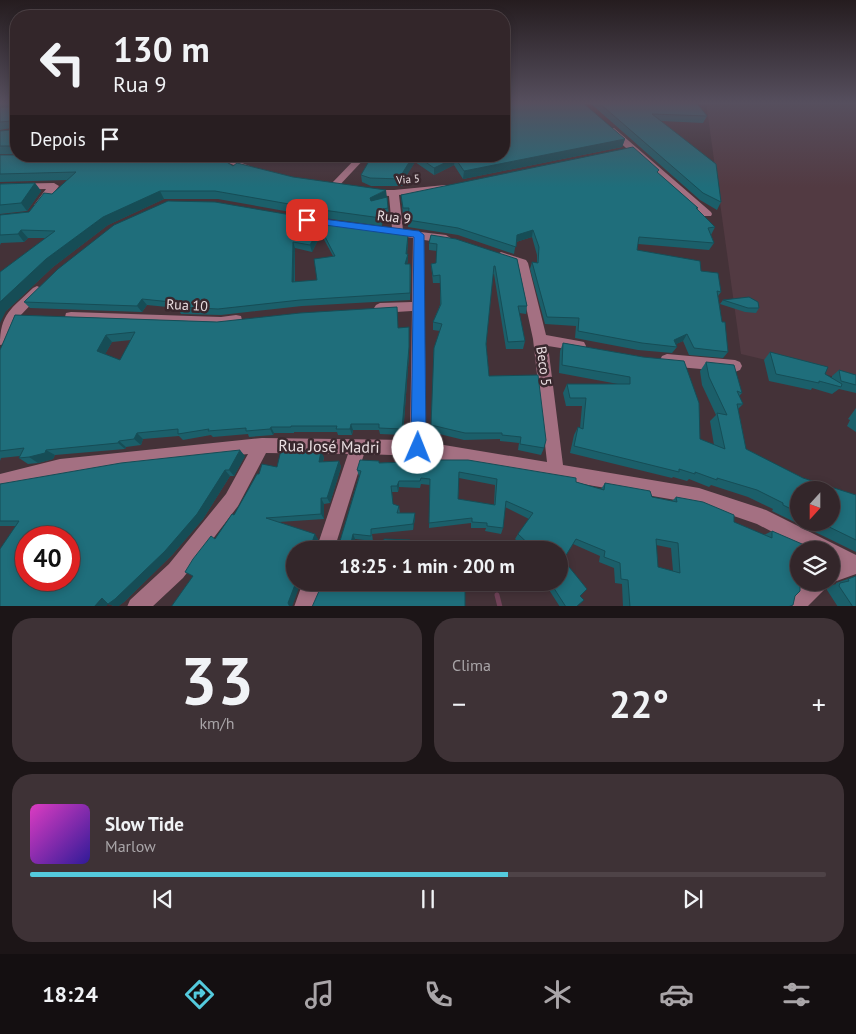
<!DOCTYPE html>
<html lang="pt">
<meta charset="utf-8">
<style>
:root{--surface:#33262a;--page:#3e3236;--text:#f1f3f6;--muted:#a9a5a8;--line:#4e4347;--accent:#54cadd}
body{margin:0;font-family:"PT Sans",sans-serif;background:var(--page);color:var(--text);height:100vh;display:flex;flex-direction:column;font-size:19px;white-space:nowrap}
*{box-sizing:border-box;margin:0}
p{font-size:16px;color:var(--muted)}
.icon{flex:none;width:28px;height:28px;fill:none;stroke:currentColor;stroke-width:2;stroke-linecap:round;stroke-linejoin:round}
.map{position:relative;height:606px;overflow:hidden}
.side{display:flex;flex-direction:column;gap:12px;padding:12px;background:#1c1517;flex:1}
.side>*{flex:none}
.top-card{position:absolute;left:10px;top:10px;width:500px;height:152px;border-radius:20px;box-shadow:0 2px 8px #0003,0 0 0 1px var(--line);background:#33262a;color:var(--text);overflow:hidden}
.needle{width:32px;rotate:201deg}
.tools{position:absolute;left:790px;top:481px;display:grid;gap:10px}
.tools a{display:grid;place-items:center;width:50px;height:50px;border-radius:50%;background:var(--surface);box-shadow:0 2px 8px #0003,0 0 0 1px var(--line);font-size:25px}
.speed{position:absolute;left:15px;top:526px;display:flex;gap:10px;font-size:25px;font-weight:700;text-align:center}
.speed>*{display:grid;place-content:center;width:65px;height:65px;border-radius:50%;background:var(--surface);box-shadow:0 2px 8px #0003,0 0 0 1px var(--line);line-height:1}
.speed .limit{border:8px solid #d22;background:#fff;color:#111}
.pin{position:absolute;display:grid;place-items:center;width:42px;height:42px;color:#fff;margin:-21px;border-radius:10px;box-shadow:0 2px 8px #0006}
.me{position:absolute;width:55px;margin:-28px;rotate:1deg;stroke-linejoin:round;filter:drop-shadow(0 0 4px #0008)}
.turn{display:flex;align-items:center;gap:18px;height:105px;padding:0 20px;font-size:22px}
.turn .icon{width:65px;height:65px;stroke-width:2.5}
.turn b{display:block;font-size:35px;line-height:42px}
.then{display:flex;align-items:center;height:48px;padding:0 20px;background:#0003;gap:10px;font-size:19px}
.big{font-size:38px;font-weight:800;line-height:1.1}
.side .card{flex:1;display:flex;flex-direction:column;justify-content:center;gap:8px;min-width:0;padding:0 18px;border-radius:20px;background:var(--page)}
.side .dial{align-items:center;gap:0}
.dial b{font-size:65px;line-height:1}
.song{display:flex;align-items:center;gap:15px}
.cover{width:60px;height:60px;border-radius:8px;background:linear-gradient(135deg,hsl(310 70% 55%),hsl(250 70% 35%))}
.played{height:5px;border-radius:2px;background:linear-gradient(90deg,var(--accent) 60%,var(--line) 60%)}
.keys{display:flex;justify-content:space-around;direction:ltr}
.heat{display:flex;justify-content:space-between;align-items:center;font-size:28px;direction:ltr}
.side .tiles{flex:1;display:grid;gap:12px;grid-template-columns:1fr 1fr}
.card:last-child{grid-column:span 2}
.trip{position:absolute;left:286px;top:541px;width:282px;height:50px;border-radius:25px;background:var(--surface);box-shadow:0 2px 8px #0003,0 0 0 1px var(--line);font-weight:800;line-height:50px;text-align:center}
.dock{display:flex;height:80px;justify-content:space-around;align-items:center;background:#140f11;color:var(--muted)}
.dock .icon{width:35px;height:35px}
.dock .current{color:var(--accent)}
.dock b{font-size:22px;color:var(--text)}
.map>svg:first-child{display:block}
</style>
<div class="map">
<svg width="856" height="607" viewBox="0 0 856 607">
<rect width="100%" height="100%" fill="#443238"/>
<path fill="#523a42" d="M706 102H856V382L741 354Z"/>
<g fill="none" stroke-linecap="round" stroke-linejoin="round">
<path stroke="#704258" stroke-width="5" d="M497 595 500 607"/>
<path fill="#a47082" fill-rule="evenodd" d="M608 128H614L711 212 712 214 711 216H703L608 132Z
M211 156H224L257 169 252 172 249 171Z
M358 156H367L337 188H331V184Z
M54 183 59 186 43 207 39 208 34 205 46 189 0 190V184Z
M445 185 450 188 448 190 399 195 403 230 446 235 452 239 446 243 424 240 426 442 547 462 533 339 517 265 497 259 495 256 501 252 526 260 528 263 546 335 579 341 584 342 586 346 584 350 579 351 548 346 563 465 699 488 766 510 856 555V574L831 583 829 582H831V565L833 564 831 563V550H807L757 524 699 504 418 456 364 454 334 550H316L348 454 266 453 238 506 183 578 152 607H127L130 600 169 564 226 494 248 454 60 475 0 490V474L60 459 262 438 410 440 412 311 380 313 376 311 374 308 376 305 380 303 412 302 413 238 357 230 352 227 357 224 392 228 389 196 366 194V190H394Z
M37 286 41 288 43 291 41 294 18 318 5 344 0 345C0 314 11 309 33 288Z
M71 312 221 317 236 315 241 316 242 320 241 324 221 327 71 322 66 321 65 317 66 313Z
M667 354 735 360 740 362 742 366 740 370 735 372 667 366 662 364 660 360 662 356Z
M303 582H322L314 607H294Z
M804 582H827L825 589 807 607H783L786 600Z"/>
</g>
<path fill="#1b5f6a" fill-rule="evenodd" d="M0 102H16V154H0V131L11 130 12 128 0 130Z
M504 102 625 139 622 147 463 179 454 165 434 175 415 162 403 181V185L402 186H371L362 182 361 175 372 156H504Z
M589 102H696L707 116 703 123 661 121 721 202 717 210 700 200Z
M0 155 233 166 293 177 387 197 389 216 383 217 382 226 324 218 218 199H164L108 225 53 267 6 311 45 238H28L24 242 1 243 0 245V215L29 212 52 194 67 180 0 182Z
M277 156H316L309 161 298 157 291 162Z
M658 173 698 208 697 209 715 227 711 235 714 243 709 250 638 244 637 250 701 271 721 292 718 296 722 322 728 352 723 358 689 355 683 341 676 344 677 347 672 353 638 350 575 338 576 326 545 324 530 269 532 262 537 263V255L532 237 516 242 514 254 458 235 408 227V216L403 215 401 195Z
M35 183 41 191 27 211 0 214V184Z
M168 201 408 242 407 254H408V260L407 264H410L411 271 410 300 302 306 221 315 181 314 178 308 147 305 142 312 30 308 24 302ZM321 234 333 256 317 280 295 282V248L312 252Z
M431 235 517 259 527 306 526 314 519 313 525 341 523 349H506L494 274H493L486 344 489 376 544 448 541 455 518 450 519 443 500 441V439L464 440 431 432 434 348 440 331 433 330V322L440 305V283H433L431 264 436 263 437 251 429 250V243Z
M723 300 759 308 756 313 745 312 720 304Z
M397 307 398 328 409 354 403 435 380 434 379 430H353L352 435H338L337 432H294V433H274L273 435 249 437 248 434 213 437 211 435 183 440 179 436 143 439 141 445 126 447 125 449 55 455 53 459 38 463 28 464 19 458 20 456 1 458 0 461V350L15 315 217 322ZM131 340 120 360 105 354 112 342Z
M563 343 643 357 700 439 714 445 710 421 716 415 702 385 700 371 706 362 742 393 739 396 743 404 738 409 746 449 803 478 856 495V552L772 511 773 509 748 497 711 485 709 487 689 479 687 481 673 477 672 478 570 453 574 435 578 427 580 428 582 406H566L563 393 567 384H618L559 373 560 351ZM799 490 831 522H799Z
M770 352 825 374 832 378V376L839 370 856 375V393L839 389 832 394 812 388 811 390 769 381 764 360Z
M856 408V432L847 426 850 420 848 419Z
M245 456 234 476H230L203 519 172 555 124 602 117 607 108 604 15 526H0V484Z
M324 457 323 462 339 461 341 467 330 503 324 504V519L279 522 318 539 314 549 295 550 292 606 192 576 215 539 234 515 259 474 277 467Z
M436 460 576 482 601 489 605 483 652 497 672 501 676 497 764 535 772 531 799 550 795 596 788 607H623L622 584 615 583 614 568 599 562 600 556 573 544 560 550H527L515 539 518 534 529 519 505 507 503 528 501 534 485 531 486 528H471V523L429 528 430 485 421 484 420 488 399 487 398 492H392L393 505 399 506 400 513 415 518 413 530 372 534 373 541 355 539 353 548 342 545 340 541 359 476 357 470 379 463ZM459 478 495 485 494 505 458 499ZM656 545 671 548 673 571 658 567Z
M856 576V607H838L827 590V587L836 584V583Z
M544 582H560L580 596 576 607H560Z"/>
<path fill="#164d56" d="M625 139 622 147 463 179 464 171Z
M290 156H298V157L291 162Z
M308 156H316L309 161Z
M413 156H414L415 162 403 181V185L402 186 401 179 400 177Z
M455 158 454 165 434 175V168Z
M35 183 41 191 27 211 21 203Z
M386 190 387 198 370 205V198Z
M160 191 164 199 108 225 53 267 6 311 0 323V302L46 259 103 217Z
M383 209V217L382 226 381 218Z
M320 227 321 234 312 252 310 245Z
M21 230 28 238 24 242 18 234Z
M533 230 532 237 516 242 517 235Z
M408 235 407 258 408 254V260L405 271V264Z
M293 242 295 248 294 288 292 282Z
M142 299 147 305 142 312 137 306Z
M409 327V354L403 435 402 429Z
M687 334 683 341 670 347 674 340Z
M106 335 112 342 103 358 97 351Z
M351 424 353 430 352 435 350 429Z
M271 427 274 433 273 435 270 429Z
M137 433 143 439 141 445 134 439Z
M119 441 126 447 125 449 118 443Z
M46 450 55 455 53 459 38 463 29 457Z
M240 450 245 456 234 476 229 470Z
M321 451 324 457 321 468 319 462Z
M339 461 341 467 330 503 327 498Z
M225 470 230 476 203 519 172 555 124 602 117 607 108 604 106 607H94Z
M399 481V487L398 492 397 486Z
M321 498 324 504V519L321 514Z
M415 513V518L413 530V524Z
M315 534 318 539 314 549 315 550H313L311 545Z
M353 534 355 539 353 548 351 543Z
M296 582H301L292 607H290L288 603Z"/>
<path fill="#1f6e7b" stroke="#164d56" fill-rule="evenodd" d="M13 102H16V146H0V131L11 130 12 128 11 121 0 122V107H11Z
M504 102 506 103 509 102H582L625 139 464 171 455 158 434 168 417 156H504Z
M598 102H696L707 116 652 114 716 164 721 202 703 193Z
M633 147 659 170 657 172 698 208H696L715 227 708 228 714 243 639 237 637 250 700 261 701 271 718 273 721 292 717 291 722 322H725L728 352 694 348 687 334 674 340 677 347 642 343 578 331 579 318 547 317 532 262 538 263 539 247 533 230 517 235 516 247 458 228 408 220 409 208H403L401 195Z
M0 155H16V156H217L233 166 237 163 293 177 386 190 370 198 371 201 387 197 388 208 383 209 381 218 323 210 215 191H160L103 217 46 259 0 302V272L55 231 21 230 18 234 0 235V215L29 212 44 193 52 194 76 172 0 174Z
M372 156H413L400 177H403L401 179 370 178 361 175Z
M35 183 21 203 0 205V184Z
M168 201 215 202 408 235 406 254H408L405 264H410V293L300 300 218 309 177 307 181 303 142 299 137 306 24 302 58 269 114 225ZM320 227 335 256 314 259 317 280 292 282 293 242 310 245Z
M431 235 456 239 517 259 527 306H518L525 341 508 342 495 266H494L486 344 489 376 538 375 546 440 544 448 520 444 521 437 502 435V433H465L431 425 434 348 442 324 433 322 441 304 440 275 433 276 431 264 436 263 437 244 429 243Z
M749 297 758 302 759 308H748L723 300Z
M397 307 398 328 409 327V347L402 429 379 428V424H351L350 429H336L337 426H291V427H271L270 429 246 431V428L208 431 209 429 178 434V429L137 433 134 439 119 441 118 443 46 450 45 453 29 457 19 458 24 448 0 451V350L15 315 217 322 300 313ZM135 332 120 360 97 351 106 335Z
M563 343 643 357 684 361 699 403 700 439 725 449 717 413 727 415 709 377 706 362 734 365 742 393 737 391 743 404H737L746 449 803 478 856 495V540L819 522H831V490H799V513L783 505V503L757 490 717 478V480L695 472V474L679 469V472L574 446 578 427 583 429 586 398H570L567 384H630V377L562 365Z
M770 352 828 367 825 374 842 384 841 387 819 381V383L776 374Z
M839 370 856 375V385L841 381Z
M240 450 229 470H225L197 514 165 551 115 599 108 604 102 598 94 607H0V549L19 521H0V484L121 463ZM26 538H69V580H26Z
M281 450 321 451 319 462 339 461 327 498H321V514L266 518 315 534 311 545 314 548 313 550H295V582H296L288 603 290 607H171L193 576 185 572 193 559 211 536 215 539 232 514 234 515 257 474H259L262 464 277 467Z
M410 453H425L436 454V460H468L576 478V482L604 490 605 483 650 491 652 497 677 502 676 497 703 502 734 515V522L772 538V531L809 547V550H799V582H800V591L795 596 793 605 788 607H630L628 580 621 579 620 563 604 557 605 551 576 539 560 565V550H542L541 549 540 550H535L518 534 533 513 506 501 503 528 487 526V523L472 522V518L429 523 430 479 421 478 420 481H399L397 486H391L393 504 399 506 397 513H415L413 524 371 529V536L353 534 351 543 340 541 361 471 357 470 360 460 379 461V463L408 462ZM459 472 497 479 495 505 458 499ZM656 539 678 543 680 573 658 567Z
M384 539 410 540 408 550H382Z
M429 541 448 542 447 550H448H429Z
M565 562 587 589 580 596 584 600 576 607H566L550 582H560V567Z
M856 576V607H853L839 586 840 583 849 581 848 579Z
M323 582H454V588L465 587V607H312Z"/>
<linearGradient id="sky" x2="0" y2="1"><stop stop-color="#251c1f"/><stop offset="0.55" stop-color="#564f5e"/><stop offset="1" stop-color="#564f5e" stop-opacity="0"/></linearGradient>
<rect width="856" height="187" fill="url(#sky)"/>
<path fill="#1a73e8" stroke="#114b97" d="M307 217 419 231 424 235 426 448 423 453 418 455 413 453 411 448 414 237 303 222 302 220Z"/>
<g text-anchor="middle" stroke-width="5" stroke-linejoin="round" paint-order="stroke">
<g font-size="11" fill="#e9dde0" stroke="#39282e">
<text transform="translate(408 179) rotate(-4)" y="4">Via 5</text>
</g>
<g font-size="14" fill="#e9dde0" stroke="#39282e">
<text transform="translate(394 217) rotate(7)" y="5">Rua 9</text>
<text transform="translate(187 305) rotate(3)" y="5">Rua 10</text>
<text transform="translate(544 366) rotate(82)" y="5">Beco 5</text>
</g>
<g font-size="16" fill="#e9dde0" stroke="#39282e">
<text transform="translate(329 446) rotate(1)" y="6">Rua José Madri</text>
</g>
</g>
</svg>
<div class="tools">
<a><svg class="needle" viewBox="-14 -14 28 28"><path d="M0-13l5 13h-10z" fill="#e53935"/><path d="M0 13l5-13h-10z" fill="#a9a5a8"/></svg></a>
<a><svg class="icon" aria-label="layers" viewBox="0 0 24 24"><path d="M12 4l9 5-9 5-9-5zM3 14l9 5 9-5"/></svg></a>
</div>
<div class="speed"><div class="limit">40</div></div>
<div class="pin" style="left:307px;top:220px;background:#d93025"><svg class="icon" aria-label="arrive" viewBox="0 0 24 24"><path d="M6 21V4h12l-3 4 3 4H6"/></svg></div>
<svg class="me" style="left:418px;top:448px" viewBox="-20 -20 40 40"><circle r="19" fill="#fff"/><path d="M0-13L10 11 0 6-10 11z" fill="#1a73e8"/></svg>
<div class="trip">18:25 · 1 min · 200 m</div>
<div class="top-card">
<div class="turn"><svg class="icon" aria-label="left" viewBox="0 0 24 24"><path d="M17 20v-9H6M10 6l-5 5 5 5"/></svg><div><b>130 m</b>Rua 9</div></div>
<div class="then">Depois<svg class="icon" aria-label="arrive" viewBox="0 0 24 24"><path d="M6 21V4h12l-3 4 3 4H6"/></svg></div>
</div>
</div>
<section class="side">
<div class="tiles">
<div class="card dial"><b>33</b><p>km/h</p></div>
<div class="card"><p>Clima</p>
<div class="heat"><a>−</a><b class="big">22°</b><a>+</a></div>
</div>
<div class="card">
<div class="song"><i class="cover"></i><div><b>Slow Tide</b><p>Marlow</p></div></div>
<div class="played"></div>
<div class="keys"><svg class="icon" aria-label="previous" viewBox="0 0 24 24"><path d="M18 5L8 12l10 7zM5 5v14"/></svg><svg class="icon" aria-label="pause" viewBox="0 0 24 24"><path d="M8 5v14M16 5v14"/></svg><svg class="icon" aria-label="next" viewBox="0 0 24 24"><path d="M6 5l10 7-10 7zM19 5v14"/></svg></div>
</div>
</div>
</section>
<nav class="dock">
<b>18:24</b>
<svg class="icon current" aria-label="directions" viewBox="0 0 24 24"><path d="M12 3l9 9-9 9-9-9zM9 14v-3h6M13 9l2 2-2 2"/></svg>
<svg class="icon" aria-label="music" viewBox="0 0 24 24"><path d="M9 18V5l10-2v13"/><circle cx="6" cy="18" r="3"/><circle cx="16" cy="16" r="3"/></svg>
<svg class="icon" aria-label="phone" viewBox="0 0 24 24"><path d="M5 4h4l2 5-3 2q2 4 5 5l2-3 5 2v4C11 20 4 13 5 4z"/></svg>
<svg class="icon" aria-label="climate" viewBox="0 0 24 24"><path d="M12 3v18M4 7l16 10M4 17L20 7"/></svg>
<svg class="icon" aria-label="car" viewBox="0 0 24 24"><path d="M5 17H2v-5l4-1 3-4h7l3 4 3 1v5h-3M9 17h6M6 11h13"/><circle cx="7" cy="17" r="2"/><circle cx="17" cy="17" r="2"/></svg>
<svg class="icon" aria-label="filters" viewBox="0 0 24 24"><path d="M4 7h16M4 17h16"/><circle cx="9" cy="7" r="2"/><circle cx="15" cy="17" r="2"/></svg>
</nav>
